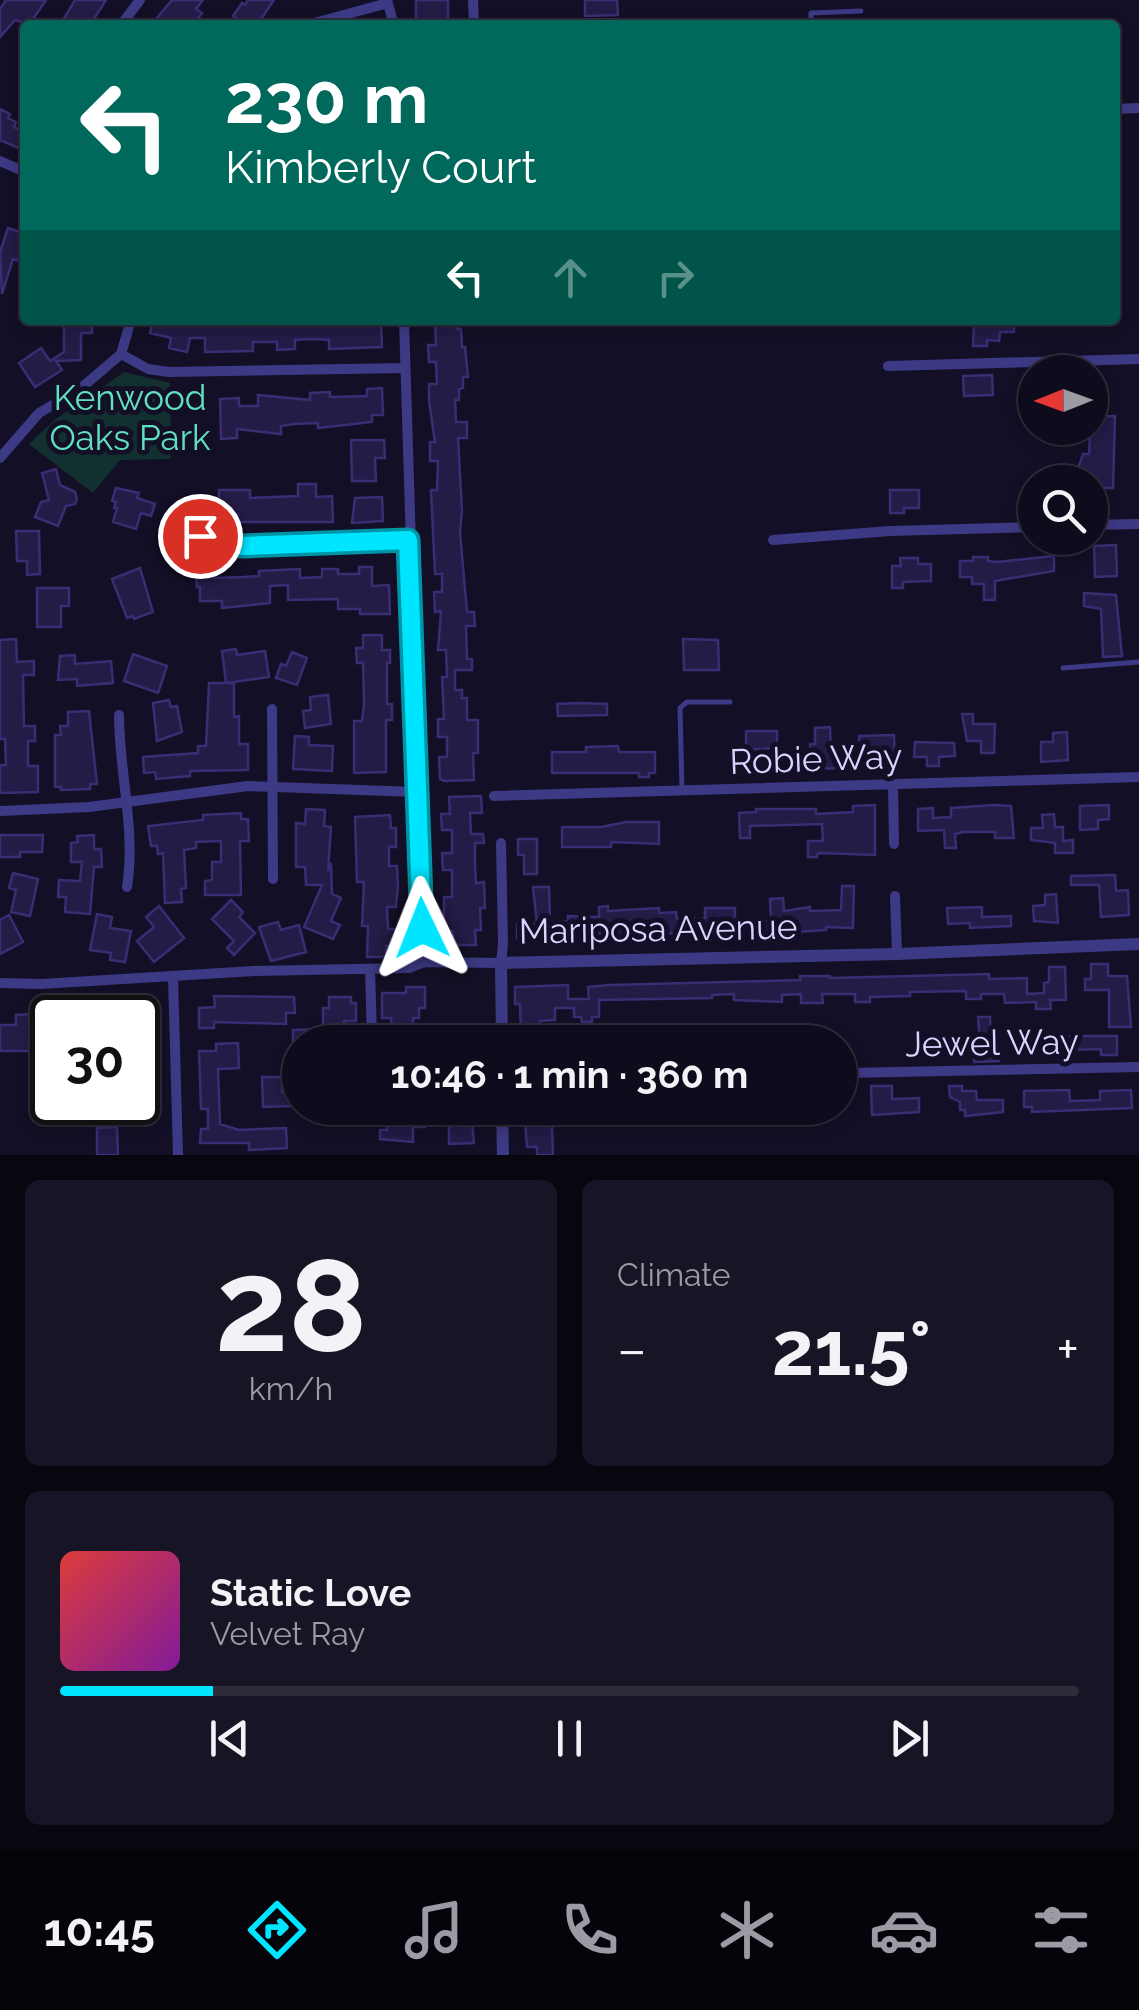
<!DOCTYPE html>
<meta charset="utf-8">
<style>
:root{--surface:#0e0b1c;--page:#171425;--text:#f1f3f6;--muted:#9b9ba3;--line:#2e2b3b;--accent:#00e5ff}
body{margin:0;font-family:Raleway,sans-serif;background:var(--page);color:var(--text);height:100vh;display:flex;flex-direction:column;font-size:38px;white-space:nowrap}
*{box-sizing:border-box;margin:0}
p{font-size:32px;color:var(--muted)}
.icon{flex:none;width:55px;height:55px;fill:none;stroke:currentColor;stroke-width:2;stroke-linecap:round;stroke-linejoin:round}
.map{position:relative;height:1155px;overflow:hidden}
.details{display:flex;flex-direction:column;gap:25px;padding:25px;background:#08060f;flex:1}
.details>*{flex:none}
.hud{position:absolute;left:20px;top:20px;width:1100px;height:305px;border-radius:10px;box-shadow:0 5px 15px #0003,0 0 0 2px var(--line);background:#00695c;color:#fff;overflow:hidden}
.needle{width:65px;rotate:269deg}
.fabs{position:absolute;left:1018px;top:355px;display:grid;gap:20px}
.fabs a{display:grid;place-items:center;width:90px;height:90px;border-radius:50%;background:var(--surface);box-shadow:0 5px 15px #0003,0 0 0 2px var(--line);font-size:50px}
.speed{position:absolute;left:30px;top:995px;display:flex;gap:20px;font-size:50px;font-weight:700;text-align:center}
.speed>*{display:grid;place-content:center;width:130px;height:130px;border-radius:50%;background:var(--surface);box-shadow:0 5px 15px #0003,0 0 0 2px var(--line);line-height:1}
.speed .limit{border:5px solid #111;border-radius:15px;background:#fff;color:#111}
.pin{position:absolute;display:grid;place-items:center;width:85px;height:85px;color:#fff;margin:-42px;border:5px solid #fff;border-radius:50%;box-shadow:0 2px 10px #0007}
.me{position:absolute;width:110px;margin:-55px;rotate:358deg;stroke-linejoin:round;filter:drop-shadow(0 0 8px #0008)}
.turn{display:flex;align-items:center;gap:35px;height:210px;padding:0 40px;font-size:45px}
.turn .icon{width:130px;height:130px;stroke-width:2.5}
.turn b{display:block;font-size:70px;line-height:85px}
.lanes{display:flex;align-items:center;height:95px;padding:0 40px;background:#0003;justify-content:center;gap:50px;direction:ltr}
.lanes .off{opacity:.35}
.big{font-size:75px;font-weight:700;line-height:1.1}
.details .widget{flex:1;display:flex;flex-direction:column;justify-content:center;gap:15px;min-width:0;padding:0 35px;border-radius:15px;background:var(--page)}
.details .dial{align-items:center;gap:0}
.dial b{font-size:130px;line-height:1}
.song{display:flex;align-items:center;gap:30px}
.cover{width:120px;height:120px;border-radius:15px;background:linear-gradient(135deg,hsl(0 70% 55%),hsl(290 70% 35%))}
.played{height:10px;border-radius:5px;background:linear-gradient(90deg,var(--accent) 15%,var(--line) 15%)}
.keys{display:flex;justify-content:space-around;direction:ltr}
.heat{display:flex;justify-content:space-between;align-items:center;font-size:55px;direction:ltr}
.details .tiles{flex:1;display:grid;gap:25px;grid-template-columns:1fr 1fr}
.widget:last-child{grid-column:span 2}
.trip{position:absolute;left:282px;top:1025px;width:575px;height:100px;border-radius:50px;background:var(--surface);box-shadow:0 5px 15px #0003,0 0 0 2px var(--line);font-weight:700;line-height:100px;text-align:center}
.tabs{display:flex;height:160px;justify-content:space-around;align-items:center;background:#06040b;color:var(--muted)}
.tabs .icon{width:70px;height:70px}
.tabs .on{color:var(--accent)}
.tabs b{font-size:45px;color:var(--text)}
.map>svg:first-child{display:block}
</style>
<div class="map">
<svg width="1139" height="1155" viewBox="0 0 1139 1155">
<rect width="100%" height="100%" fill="#130f26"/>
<path fill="#12302f" d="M124 372 170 383 171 459 120 460 93 493 29 444 56 419Z"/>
<path fill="#241b47" stroke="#3b2d73" stroke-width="2.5" d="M6 0H46L29 25 15 20 0 37V9Z
M75 0H106L90 25H60Z
M172 0H203L196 9 202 13 193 25H151Z
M248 0H274L257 25H246L233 16 242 3 245 5Z
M416 0H448V25H416Z
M585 0H617L618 15 585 16Z
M0 109 10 114 8 118 16 122 14 127 25 132V151L0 140Z
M8 228 25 234V263L13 259 2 294 0 252Z
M64 320H92V333H81V360L56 361 62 370 35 387 19 363 41 348 50 361 64 352Z
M153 320H254V326L273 325V320H381L382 347 329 349V340L312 339 295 340V349L277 350V342H253V351L205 352V338H190L187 352 169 348 171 338 150 333Z
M435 320H456L457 329H461L462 347H465L468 377H463V388L459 389V400H455L456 422H467V438H458L462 511 460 532 467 612H474L475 626H466L467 659H472V670H455V690H462V698H467V720H478V753H473L474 780 444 781 440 779 439 757H447V737H438V719H444L442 677H447L446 650H438L441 611 435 612 434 592H442V574H435L431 490H437L438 461H430V442H435L429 401V384H437L436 362H429L428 345H436Z
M989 320H1014V332H1000L999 341 987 340V346H973L974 324H988Z
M992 375 993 395 964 396 963 376Z
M382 388 383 415H372V422L318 428V423L294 424 281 426V434L237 429V438L221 439 220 399 239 398V406H258V395L310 400V393L330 392V397L367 396V389Z
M1115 416 1113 488H1090V479H1083V469H1078L1083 454H1089L1091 417Z
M351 440H384L385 458H375L376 481H352Z
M56 469 60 485 75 492 77 499 75 504 66 506 58 526 35 517 41 502 49 500 42 473Z
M298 484H316V497L332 496 333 522H238V515H219V490H250V498L298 496Z
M116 488 139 493 137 498 155 504 151 516 141 513 136 529 113 522 117 508H114L116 502 112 501Z
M890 490H919V508H904V513H890Z
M382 497 383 521 352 523 355 498Z
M16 531H39L40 574 27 575V561H17Z
M1116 545 1117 576 1095 577 1094 546Z
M1054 556V571L995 581V600H984V584H972V577H960V561H973V557H988V561L997 562Z
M900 558H918V564H931V581L903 582V588H892V566H901Z
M359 567H372V586L389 585 390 614H360V609H338V599L288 600V585L270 586V603L222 608V601H200V587H197L196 574 214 573V578L243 577 259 576V571L300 569V578L322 577V569H338V574H359Z
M140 568 153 612 134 619 133 616 127 618 112 579Z
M37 588H69V606H61V627H37Z
M1084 593 1116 595 1122 656 1103 657 1101 609 1084 606Z
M363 635H382V650H390V663H387V704H392V720H386V772L354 773V721H362L364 705 363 663H357L356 648H363Z
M16 639 17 662 34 661V675H23L24 726H35V741H28V766H38V792L0 793V765H6L5 739H0V640Z
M683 639 718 640 719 670H684Z
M236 649 237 655 265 651 269 677 227 683H234V717L239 716V744H248V770L190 771V776L156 779 155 772 144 773 143 757 198 753V746H206L209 683H226L222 651Z
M292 652 307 658 297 685 276 678 281 664 286 666Z
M133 654 167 666 158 693 124 681Z
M75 655V664L111 661 113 683 77 686V679L58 680 60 656Z
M328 695 331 724 305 728 303 711 311 710 310 697Z
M169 700 171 707 177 706 182 732 157 741 153 703Z
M579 703 607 704V715L558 716 557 704Z
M89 711 97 784H90V789L61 790V787H55V735H61L60 726H68V712Z
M962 714H973V724H995L994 753H981V741H967Z
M830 727 831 752 860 751 859 736 894 735 895 762H870V767L811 769 810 744H815V728Z
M746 731H777V748L746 750Z
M1067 732 1068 760 1041 762V742H1053V733Z
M295 736 309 737V745L333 746 332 771 293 769Z
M915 742 954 743 955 756 939 757V766H927V757H914Z
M618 746 619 752H655V773H649V777H639V773H552V752H586V747Z
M481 796 482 813H470L471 834H483L484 843H475V866L476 883 484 882 485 908H480L481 930H475L476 945H454L453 931H444V897H452V870H443L442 853H452V830H442L441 814H450L449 797Z
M875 805V855L818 853 817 857H808V841H823L822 824 750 826V838H740L739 813 756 812V809H816V814L853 812V806Z
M994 805 1011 806 1014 838H995V832H963L955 834 956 848H945L944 830 918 831V809L933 808V818L951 817V808Z
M1109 805V819L1098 820V829L1080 830V806Z
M306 809 325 810 324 826 331 827 328 871 331 863 332 894 341 898 331 921 340 925 333 939 304 927 322 885H306L305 867H296V823L305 824Z
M241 813V819H248L249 841H240L241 895H205V881L212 880V862H221V841L196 842V848L184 850 186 888 181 889 182 902 165 903 163 853 158 854 157 846H151L148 826 203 820V815Z
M1054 814 1055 827H1063V841L1073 840V853H1055V843L1031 840V828H1043L1042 815Z
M390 815 391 828H396V847H389V866H397L398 885 396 907H387L388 929H395V946H386V957H367L368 926H362L364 882H357L355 817Z
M626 822H659V844L611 842V847H562V827H601Z
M0 835H43L42 852H20V857H0Z
M94 835V849H101L102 867H94L90 914 65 912 66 897H58L59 880 80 881 82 862H71V843L78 842 77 836Z
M518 839H537V874H524V855H518Z
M13 873 38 879 30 916 11 912 16 890 9 888Z
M1115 875 1116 891 1128 890 1129 915 1101 917 1099 885H1071V876Z
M842 886H854L853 928 826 927V930L762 934 761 921H771L770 899 783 898 784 911 810 907V911L841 910Z
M533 887H549L550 922 568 921V916L599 917V907L608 906V911L659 908V913L676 912 677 919 705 918V908H735V929L692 927 693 933 627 934V941H615V934L555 932V937L525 941V938H517V924H537Z
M1056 894 1058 923 1034 921 1033 906 1045 905V895Z
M231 900 243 912 239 917 255 933 234 955 227 948 234 941 212 919Z
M159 906 184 938 154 962 137 941 154 927 146 917Z
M982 907V917L1011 916V926L970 928V923L948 924 947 908Z
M97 914 112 917 110 928 131 931 125 962 110 960 111 953 90 950Z
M9 915 23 942 0 954V920Z
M278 922 281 930 299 925 306 952 271 961 259 927Z
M1091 964H1108V976H1127L1131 1027H1109V990H1085V979H1091Z
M1049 967H1065L1066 1000H1050L1051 1009H1036V1002L1005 1003 1004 994H981V999H966V991L910 992V996L870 997V1002H855V994H822L823 1003H801V994L782 995V1002L734 1000V994L712 995V998L599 1000V1017H592V1022H582L581 1017H574V1008H555V1020L540 1021 541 1042H530V1037H521L520 1004H515V987L568 985V999H589L588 987 610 985 800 980V976H830V978L989 974V979L1027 978V994L1044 993V983L1049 982Z
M406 987H425V1008H419V1018H413L414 1042H392L391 1018H382V993H406Z
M214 996 294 997 295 1013H286V1024L214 1022V1028H199V1008L215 1007Z
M329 997H351V1003H356V1021H344L345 1042 293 1043V1030L323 1029V1008H329Z
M129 1005H152L150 1040 138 1041V1018H129Z
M52 1013V1042H29V1051H0V1025H16V1015Z
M978 1017H990L991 1045H998L999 1061 974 1062 973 1053H981Z
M1080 1036H1117V1055H1101V1049L1065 1050 1064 1037Z
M238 1043 239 1068 218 1069 220 1124 239 1130 286 1128 287 1148 249 1150V1143H200L201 1129H208V1109H201L199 1051H216V1044Z
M262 1077H282V1092H291L292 1106 263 1107Z
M871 1086H892V1099L919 1098V1112L872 1115Z
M949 1086H962V1091H976L977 1100H1003V1112L965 1116V1110H960V1102L950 1097Z
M1069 1090 1070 1101 1100 1100V1091L1131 1090 1132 1108 1032 1112V1107H1024V1091Z
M524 1108H550L551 1114 561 1113V1125H552L553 1155H537V1147H527Z
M411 1111H425V1127H413V1142L380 1139V1130H387V1124H411Z
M471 1111 474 1143 449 1144V1121H458V1112Z
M117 1127 118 1155H97V1128Z"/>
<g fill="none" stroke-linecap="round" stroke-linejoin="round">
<path stroke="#3d3a85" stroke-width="5" d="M811 25V13L861 11
M1063 668 1139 662
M682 790 680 708 687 702H730"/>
<path stroke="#3d3a85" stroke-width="10" d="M387 0 394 25
M473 0 474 25
M121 25 140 0
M307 25 388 3
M1115 109 1139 108
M0 161 25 172
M404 320 424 962
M121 354 148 369 169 372 405 368
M888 366 1139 359
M0 458 39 413 80 389 121 354 131 320
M1090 525 1139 524
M200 537 242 546 408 540
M773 540 890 531 1035 527
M272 709 273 879
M119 715C119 772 136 830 127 887
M893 784 894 844
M494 796 1139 777
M0 811 89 807 248 786 417 792
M895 896 897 954
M370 969 372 1038
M173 977 178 1155
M0 983 41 984 254 971 409 968 424 962 501 963 503 944 501 843
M847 1073 1139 1067"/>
<path stroke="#3d3a85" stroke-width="12" d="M502 1042 501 963 897 954 1139 944
M502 1108 503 1155"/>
</g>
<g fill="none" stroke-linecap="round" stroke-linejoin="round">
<g stroke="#0095a6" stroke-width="25">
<path id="route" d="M200 536 242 546 408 540 422 928"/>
</g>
<use href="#route" stroke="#00e5ff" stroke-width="18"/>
</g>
<g text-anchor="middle" stroke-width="10" stroke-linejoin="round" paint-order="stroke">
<g font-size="35" fill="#5fe0c0" stroke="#130f26">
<text x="130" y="410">Kenwood<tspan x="130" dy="40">Oaks Park</tspan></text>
</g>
<g font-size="35" fill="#d9d4ff" stroke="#130f26">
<text transform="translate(816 759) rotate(-2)" y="12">Robie Way</text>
<text transform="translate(658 929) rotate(-1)" y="12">Mariposa Avenue</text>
<text transform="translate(992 1043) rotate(-1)" y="12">Jewel Way</text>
</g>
</g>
</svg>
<div class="fabs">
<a><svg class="needle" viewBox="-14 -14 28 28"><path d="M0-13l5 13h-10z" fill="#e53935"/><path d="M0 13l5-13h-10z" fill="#9b9ba3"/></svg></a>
<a><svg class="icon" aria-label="search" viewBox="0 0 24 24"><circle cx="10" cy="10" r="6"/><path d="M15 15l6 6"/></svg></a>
</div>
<div class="speed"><div class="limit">30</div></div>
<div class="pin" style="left:200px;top:536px;background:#d93025"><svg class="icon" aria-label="arrive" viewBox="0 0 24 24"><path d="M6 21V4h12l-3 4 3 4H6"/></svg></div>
<svg class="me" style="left:422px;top:928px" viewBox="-20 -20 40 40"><path d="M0-17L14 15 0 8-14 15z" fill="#00e5ff" stroke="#fff" stroke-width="4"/></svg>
<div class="trip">10:46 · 1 min · 360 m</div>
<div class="hud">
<div class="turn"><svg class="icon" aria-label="left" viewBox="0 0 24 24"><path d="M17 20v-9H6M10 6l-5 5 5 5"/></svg><div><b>230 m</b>Kimberly Court</div></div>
<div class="lanes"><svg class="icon" aria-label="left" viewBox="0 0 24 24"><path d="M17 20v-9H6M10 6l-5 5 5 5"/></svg><svg class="icon off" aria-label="ahead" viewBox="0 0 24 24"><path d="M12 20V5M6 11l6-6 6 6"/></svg><svg class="icon off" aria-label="right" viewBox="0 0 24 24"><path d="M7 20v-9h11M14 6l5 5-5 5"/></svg></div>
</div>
</div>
<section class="details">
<div class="tiles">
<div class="widget dial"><b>28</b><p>km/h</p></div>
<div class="widget"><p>Climate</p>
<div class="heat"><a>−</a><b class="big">21.5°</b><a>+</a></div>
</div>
<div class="widget">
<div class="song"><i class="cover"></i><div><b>Static Love</b><p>Velvet Ray</p></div></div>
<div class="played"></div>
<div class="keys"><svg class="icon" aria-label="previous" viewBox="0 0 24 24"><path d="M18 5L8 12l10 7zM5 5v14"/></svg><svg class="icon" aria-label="pause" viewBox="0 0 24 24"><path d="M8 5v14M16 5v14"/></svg><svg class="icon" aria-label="next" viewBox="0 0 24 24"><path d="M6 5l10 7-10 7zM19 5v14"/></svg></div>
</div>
</div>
</section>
<nav class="tabs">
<b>10:45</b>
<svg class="icon on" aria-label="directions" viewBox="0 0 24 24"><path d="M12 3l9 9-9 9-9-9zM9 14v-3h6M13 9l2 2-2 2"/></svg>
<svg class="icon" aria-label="music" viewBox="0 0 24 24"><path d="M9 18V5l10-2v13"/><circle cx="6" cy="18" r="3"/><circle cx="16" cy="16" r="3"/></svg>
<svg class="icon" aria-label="phone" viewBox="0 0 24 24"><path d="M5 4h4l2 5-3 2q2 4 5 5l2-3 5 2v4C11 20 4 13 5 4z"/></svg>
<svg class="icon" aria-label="climate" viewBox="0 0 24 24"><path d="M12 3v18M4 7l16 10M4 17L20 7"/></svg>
<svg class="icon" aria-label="car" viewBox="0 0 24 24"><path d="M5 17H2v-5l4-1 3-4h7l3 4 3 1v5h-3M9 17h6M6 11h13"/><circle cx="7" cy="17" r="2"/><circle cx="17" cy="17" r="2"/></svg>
<svg class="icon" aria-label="filters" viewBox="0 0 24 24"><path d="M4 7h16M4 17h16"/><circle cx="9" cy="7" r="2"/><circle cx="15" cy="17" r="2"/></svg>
</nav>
